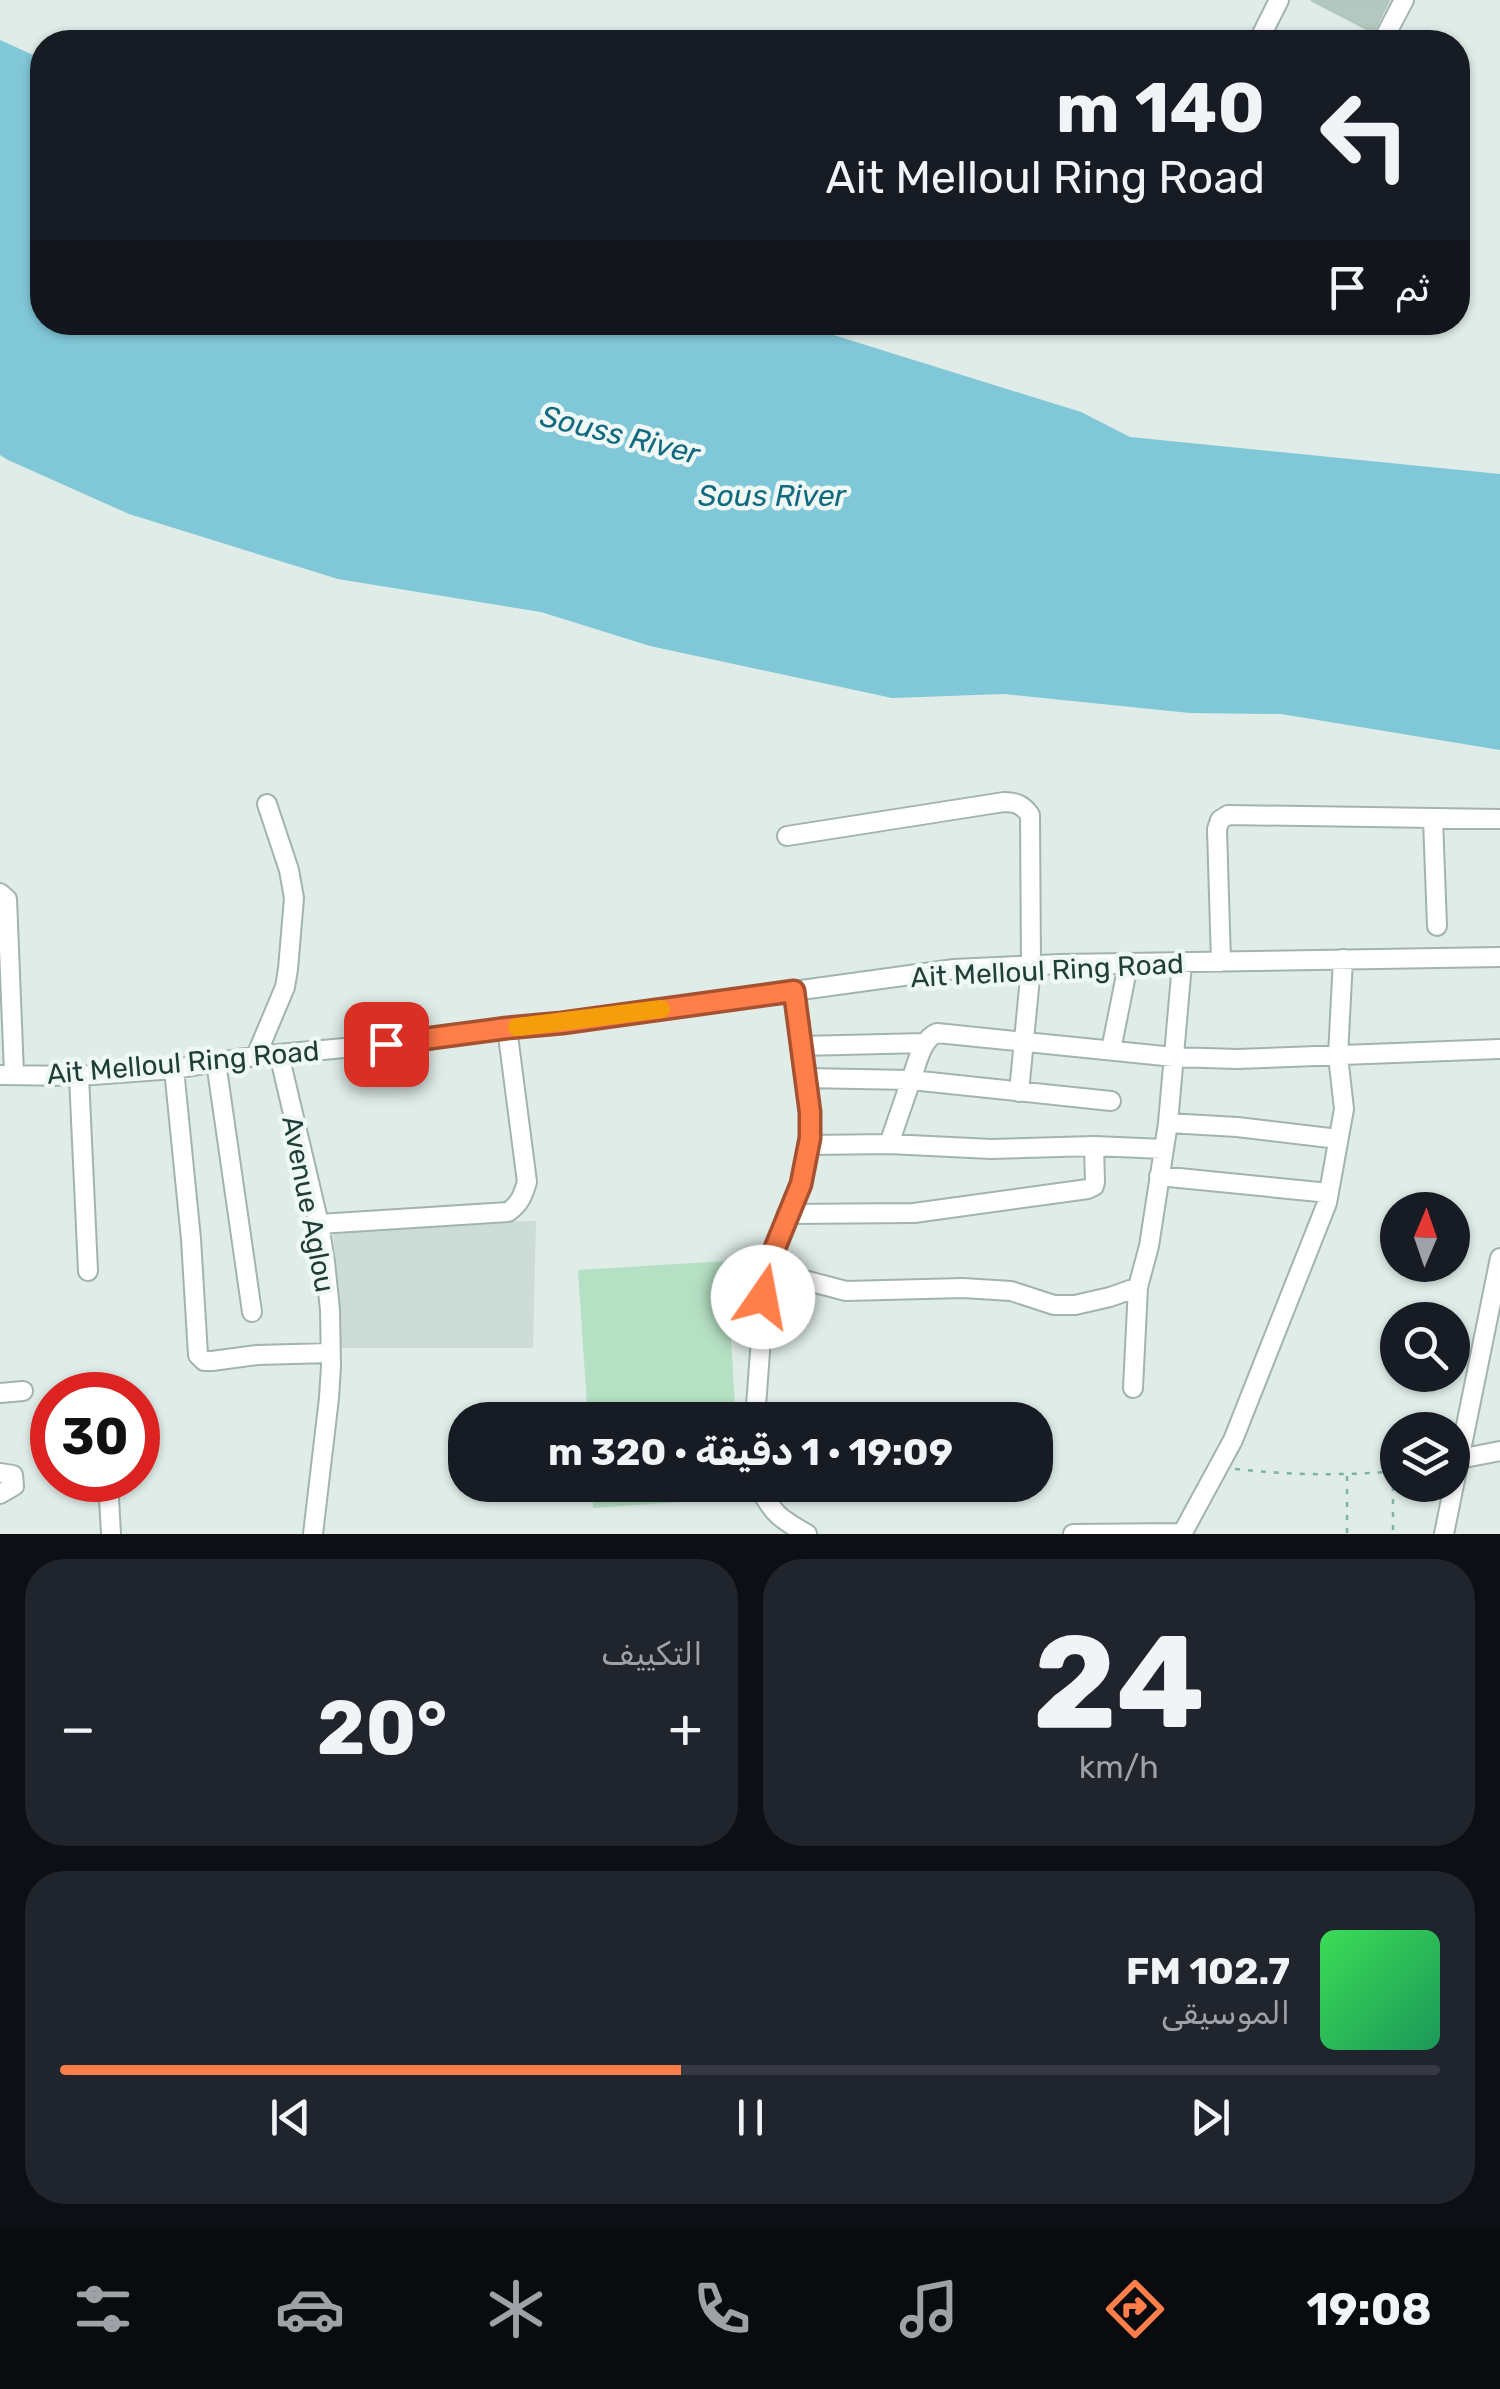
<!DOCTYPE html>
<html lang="ar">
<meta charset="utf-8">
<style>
:root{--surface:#171b24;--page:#20242c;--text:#f1f3f6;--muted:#9ea1a6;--line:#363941;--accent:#ff7e4a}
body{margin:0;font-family:Rubik,"Noto Sans Arabic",sans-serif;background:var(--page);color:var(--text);direction:rtl;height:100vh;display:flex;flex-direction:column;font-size:38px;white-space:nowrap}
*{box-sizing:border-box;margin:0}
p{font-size:32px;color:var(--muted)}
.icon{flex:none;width:55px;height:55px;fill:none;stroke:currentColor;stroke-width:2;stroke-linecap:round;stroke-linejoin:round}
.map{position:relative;height:1534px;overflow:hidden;direction:ltr}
.side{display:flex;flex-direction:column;gap:25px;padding:25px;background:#0d0f14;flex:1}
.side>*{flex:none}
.top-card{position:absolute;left:30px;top:30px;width:1440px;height:305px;border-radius:40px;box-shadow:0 2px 8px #0004;direction:rtl;background:#171b24;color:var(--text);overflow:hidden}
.needle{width:65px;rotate:2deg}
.tools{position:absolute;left:1380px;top:1192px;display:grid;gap:20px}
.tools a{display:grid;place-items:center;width:90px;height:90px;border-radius:50%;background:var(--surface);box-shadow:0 2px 8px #0004;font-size:50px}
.speed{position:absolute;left:30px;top:1372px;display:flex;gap:20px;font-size:50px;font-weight:700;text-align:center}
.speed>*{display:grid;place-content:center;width:130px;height:130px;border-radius:50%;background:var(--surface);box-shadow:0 2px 8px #0004;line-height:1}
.speed .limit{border:15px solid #d22;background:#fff;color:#111}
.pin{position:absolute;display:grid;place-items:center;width:85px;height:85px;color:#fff;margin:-42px;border-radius:20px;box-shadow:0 5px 15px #0006}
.me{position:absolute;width:110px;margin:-55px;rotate:12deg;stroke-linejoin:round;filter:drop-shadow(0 0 8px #0008)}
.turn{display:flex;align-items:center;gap:35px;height:210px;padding:0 40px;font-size:45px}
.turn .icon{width:130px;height:130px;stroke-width:2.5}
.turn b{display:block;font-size:70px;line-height:85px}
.then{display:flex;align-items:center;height:95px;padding:0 40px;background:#0003;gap:20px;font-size:38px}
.big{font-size:75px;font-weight:700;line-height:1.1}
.side .widget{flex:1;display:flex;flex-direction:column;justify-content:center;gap:15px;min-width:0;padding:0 35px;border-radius:40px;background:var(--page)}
.side .dial{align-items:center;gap:0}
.dial b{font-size:130px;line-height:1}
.song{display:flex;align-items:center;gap:30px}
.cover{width:120px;height:120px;border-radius:15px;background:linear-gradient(135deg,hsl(130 70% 55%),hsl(150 70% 35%))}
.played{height:10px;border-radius:5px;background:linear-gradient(90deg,var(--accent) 45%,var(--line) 45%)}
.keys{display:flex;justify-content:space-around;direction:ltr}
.heat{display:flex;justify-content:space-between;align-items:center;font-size:55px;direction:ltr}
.side .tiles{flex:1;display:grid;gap:25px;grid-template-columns:1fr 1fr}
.widget:last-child{grid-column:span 2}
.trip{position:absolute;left:448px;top:1402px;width:605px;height:100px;border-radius:40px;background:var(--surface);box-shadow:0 2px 8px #0004;font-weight:700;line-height:100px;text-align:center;direction:rtl}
.tabs{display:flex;height:160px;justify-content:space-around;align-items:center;background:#090b0e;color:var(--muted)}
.tabs .icon{width:70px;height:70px}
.tabs .selected{color:var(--accent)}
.tabs b{font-size:45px;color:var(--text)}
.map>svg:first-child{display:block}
</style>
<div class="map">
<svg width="1500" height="1534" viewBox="0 0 1500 1534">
<rect width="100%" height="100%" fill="#dfece7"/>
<path fill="#cddcd6" d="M536 1221 533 1348H340L333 1225Z"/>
<path fill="#b5e0c3" d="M726 1261 736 1420H588L578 1270Z
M592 1485H740L741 1498 593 1508Z"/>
<path fill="#80c7d8" d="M0 40 42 59V322L795 323 1081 412 1130 437 1500 474V750L1281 714 1190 713 1004 694 892 698 650 646 541 612 338 579 129 514 8 460 0 455Z"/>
<path fill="#b4c7c0" stroke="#b1c7be" stroke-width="2.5" d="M1311 0H1389L1373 32Z"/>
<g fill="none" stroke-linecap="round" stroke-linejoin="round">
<g stroke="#a1b4af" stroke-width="22">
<path id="minor" d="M1258 42 1279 0
M1382 42 1404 0
M1433 819 1437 926
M787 836 1004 802C1016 802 1023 805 1030 815L1031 967 1019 1092
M0 893 7 899 14 1074
M1221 962 1217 829 1220 820 1228 815 1500 819
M800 1046 925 1043
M1111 1050 1128 965
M279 1054 319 1224 325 1262 330 1310 331 1366 329 1398 313 1534
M256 1056 285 987 288 969 294 898 289 870 267 804
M216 1062 252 1312
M174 1069 191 1239 198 1355 204 1361H212L257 1355 330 1353
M0 1075 79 1076 174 1069 256 1056 422 1041 507 1028 561 1023 954 969 1060 964 1500 957
M79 1076 88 1271
M805 1078 911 1080C917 1065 921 1039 937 1033L1174 1057 1237 1059 1500 1049
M1168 1123 1237 1127 1338 1139
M889 1144 911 1080 1111 1101
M809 1145 889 1144 991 1149 1094 1146 1164 1149
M1159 1176 1329 1193
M787 1214 914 1213 1088 1189 1094 1186 1095 1182 1094 1146
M319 1224 508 1212C520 1204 523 1195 527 1182L507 1028
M766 1270 846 1291 963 1288 1011 1291 1054 1305H1075L1110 1297 1138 1287
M1133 1388 1138 1287 1149 1246 1168 1123 1182 964
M0 1393 23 1391
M755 1420 766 1270 801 1184 810 1138V1112L794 991
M1459 1459 1500 1451
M0 1473 13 1475 14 1486 0 1494
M108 1480 111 1534
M758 1485C773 1514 779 1518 807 1534
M1073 1534 1182 1533
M1182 1534 1233 1440 1327 1203 1344 1109 1338 1056 1343 959
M1444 1534 1500 1258"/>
</g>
<path stroke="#7cb4a4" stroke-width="2.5" stroke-dasharray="5 8" stroke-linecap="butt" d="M1235 1469C1289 1475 1343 1476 1398 1471
M1393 1473V1534
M1347 1476V1534"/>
<use href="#minor" stroke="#fff" stroke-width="18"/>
</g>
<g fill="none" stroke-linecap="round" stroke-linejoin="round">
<g stroke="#a65230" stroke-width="25">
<path id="route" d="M386 1044 507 1028 562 1023 794 991 810 1112V1138L801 1184 766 1270 763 1297"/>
</g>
<use href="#route" stroke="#ff7e4a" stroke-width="18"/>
<path stroke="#f59e0b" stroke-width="18" d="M517 1027 661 1009"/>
</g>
<g text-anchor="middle" stroke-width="9" stroke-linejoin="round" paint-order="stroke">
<g font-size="28" fill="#1e3e37" stroke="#f0f8f5">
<text transform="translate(1047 970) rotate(-3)" y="10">Ait Melloul Ring Road</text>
<text transform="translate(183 1062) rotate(-5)" y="10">Ait Melloul Ring Road</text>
<text transform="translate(309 1204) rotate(79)" y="10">Avenue Aglou</text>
</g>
<g font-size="30" font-style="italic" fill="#126a81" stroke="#f0f8f5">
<text transform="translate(620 435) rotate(14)" y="10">Souss River</text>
<text x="772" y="506">Sous River</text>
</g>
</g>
</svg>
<div class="tools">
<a><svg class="needle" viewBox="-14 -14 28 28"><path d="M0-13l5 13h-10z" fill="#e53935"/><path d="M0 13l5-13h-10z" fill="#9ea1a6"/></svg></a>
<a><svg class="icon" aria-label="search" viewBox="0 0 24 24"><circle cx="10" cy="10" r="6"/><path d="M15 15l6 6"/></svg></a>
<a><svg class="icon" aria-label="layers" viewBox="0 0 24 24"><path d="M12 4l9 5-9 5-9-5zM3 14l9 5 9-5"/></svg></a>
</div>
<div class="speed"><div class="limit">30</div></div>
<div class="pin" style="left:386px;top:1044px;background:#d93025"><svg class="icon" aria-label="arrive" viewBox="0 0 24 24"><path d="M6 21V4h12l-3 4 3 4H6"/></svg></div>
<svg class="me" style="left:763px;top:1297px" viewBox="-20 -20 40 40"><circle r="19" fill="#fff"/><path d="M0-13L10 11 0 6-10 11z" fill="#ff7e4a"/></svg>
<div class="trip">19:09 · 1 دقيقة · 320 m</div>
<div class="top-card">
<div class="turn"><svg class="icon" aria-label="left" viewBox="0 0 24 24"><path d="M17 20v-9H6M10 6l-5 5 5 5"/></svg><div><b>140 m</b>Ait Melloul Ring Road</div></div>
<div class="then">ثم<svg class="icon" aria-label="arrive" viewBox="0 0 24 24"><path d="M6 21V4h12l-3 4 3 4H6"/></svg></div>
</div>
</div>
<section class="side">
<div class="tiles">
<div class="widget dial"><b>24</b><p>km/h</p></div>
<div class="widget"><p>التكييف</p>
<div class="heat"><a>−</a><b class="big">20°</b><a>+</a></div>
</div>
<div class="widget">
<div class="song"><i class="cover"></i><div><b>102.7 FM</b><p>الموسيقى</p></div></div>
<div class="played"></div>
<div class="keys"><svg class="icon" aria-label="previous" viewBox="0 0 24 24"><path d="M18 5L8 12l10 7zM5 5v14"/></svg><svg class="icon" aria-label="pause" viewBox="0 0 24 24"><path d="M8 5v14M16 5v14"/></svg><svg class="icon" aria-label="next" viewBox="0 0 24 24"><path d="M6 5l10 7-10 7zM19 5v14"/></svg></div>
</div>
</div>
</section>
<nav class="tabs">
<b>19:08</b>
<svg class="icon selected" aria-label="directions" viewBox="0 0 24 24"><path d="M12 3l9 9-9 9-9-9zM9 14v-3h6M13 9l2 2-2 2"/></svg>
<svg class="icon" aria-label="music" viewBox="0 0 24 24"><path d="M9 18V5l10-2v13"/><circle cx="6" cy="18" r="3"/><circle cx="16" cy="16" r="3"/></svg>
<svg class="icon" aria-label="phone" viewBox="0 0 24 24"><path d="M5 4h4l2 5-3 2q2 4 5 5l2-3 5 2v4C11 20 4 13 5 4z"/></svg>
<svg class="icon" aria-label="climate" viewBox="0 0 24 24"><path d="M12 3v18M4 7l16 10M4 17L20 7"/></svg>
<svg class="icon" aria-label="car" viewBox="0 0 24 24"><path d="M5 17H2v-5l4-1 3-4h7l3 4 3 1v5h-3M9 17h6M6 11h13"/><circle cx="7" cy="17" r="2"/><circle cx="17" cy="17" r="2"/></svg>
<svg class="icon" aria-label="filters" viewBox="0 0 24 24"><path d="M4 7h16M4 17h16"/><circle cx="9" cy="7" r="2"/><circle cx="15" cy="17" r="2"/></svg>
</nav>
